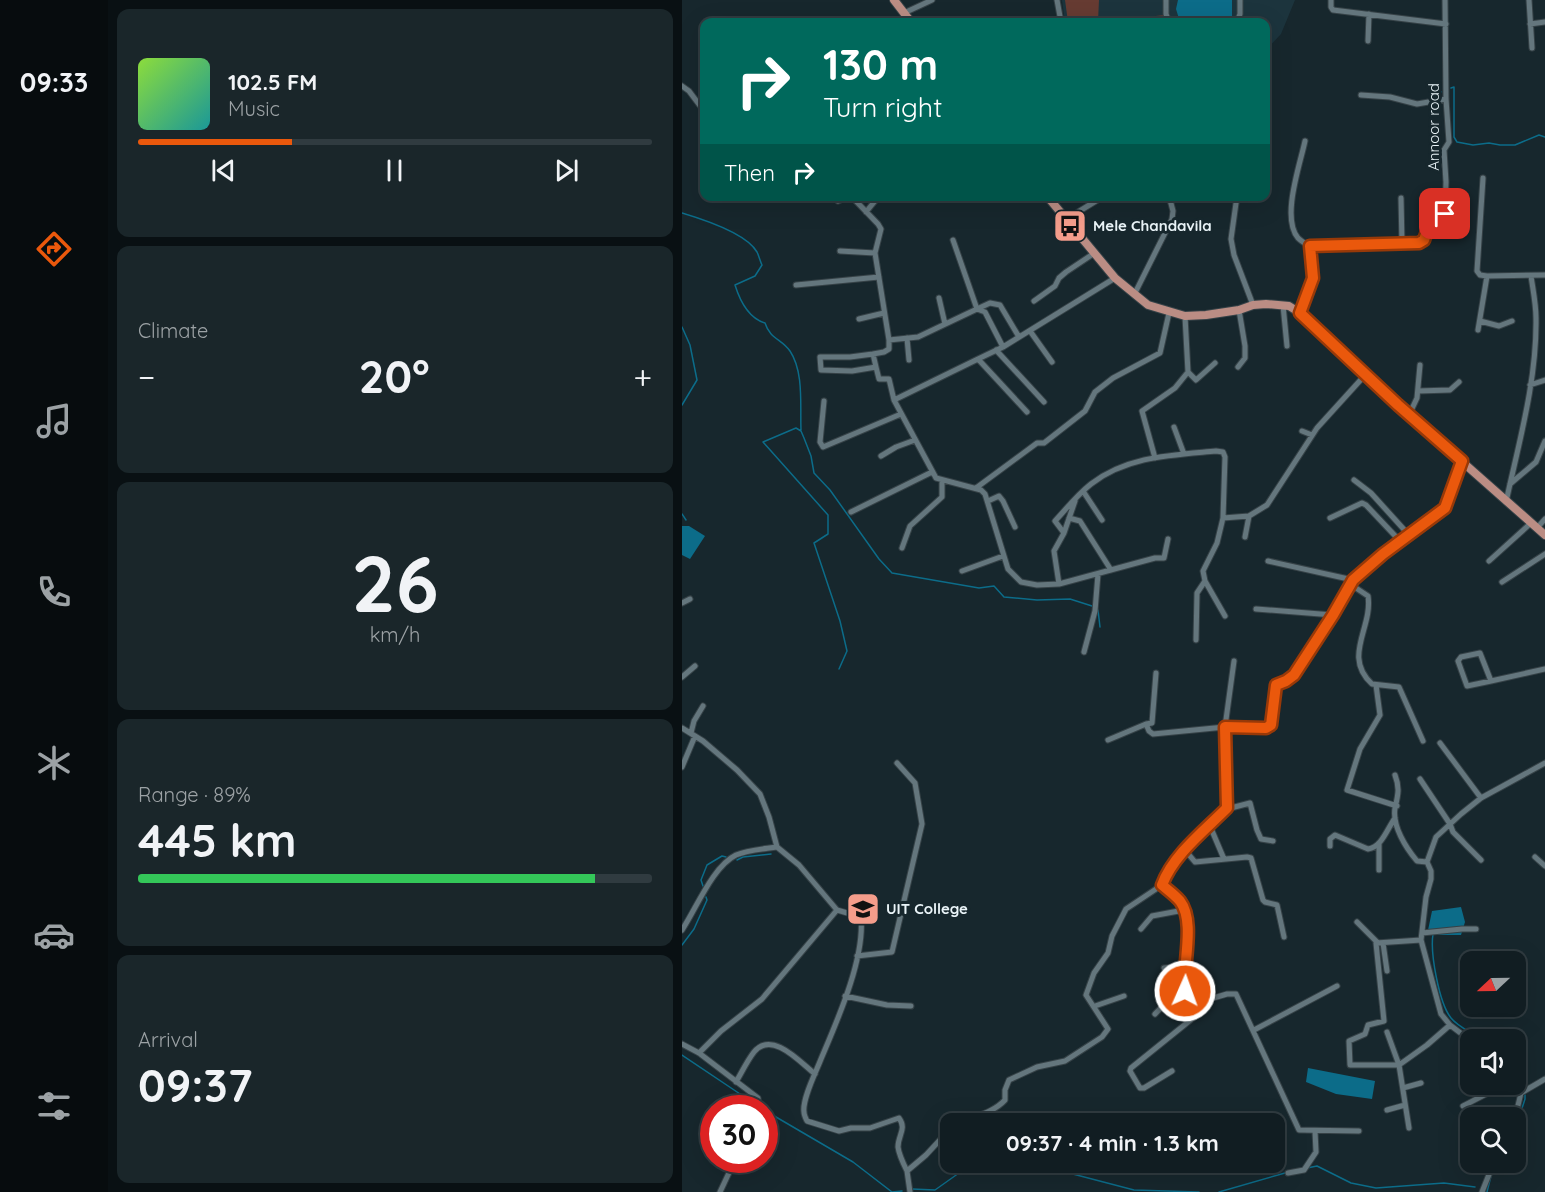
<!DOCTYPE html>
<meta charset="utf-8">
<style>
:root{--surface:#111d22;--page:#1a262a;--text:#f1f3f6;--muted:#9ca2a5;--line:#303b40;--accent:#ea580c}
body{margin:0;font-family:Quicksand,sans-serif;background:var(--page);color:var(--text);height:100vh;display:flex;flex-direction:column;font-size:22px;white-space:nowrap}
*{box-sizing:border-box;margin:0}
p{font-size:20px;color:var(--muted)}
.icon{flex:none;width:33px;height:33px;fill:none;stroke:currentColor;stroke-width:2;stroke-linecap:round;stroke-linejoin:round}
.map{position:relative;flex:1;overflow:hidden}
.details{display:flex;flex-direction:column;gap:9px;padding:9px;background:#091013;width:574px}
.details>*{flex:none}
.hud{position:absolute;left:18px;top:18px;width:570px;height:183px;border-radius:12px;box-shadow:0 6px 24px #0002,0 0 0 2px var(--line);background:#00695c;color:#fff;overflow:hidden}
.needle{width:39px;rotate:248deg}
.buttons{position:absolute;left:778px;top:951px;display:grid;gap:12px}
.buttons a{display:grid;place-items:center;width:66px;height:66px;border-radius:12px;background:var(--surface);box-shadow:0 6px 24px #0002,0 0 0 2px var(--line);font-size:30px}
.speed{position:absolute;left:18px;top:1095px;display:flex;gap:12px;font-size:30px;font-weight:700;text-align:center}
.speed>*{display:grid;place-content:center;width:78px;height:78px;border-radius:50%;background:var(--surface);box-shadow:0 6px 24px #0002,0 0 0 2px var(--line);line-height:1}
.speed .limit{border:9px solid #d22;background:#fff;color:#111}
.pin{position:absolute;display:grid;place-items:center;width:51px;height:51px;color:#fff;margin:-26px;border-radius:12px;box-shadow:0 3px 9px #0006}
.me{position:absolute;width:66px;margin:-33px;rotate:2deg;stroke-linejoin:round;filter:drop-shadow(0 0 4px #0008)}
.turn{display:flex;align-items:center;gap:21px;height:126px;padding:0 24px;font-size:27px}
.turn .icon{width:78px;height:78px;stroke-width:2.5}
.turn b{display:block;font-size:42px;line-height:51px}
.then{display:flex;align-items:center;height:57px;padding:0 24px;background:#0003;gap:12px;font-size:22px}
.big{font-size:45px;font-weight:800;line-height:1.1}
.details .card{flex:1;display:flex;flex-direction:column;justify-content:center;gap:9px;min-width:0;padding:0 21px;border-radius:12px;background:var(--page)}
.details .dial{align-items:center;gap:0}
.dial b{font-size:78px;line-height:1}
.song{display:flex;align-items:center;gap:18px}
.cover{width:72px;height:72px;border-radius:9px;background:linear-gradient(135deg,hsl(90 70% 55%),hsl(180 70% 35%))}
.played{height:6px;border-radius:3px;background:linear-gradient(90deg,var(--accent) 30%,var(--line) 30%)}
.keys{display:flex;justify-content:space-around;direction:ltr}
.heat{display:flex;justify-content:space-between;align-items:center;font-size:33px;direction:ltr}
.charge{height:9px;border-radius:4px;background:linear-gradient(90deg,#34c759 89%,var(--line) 0)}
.trip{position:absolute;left:258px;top:1113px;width:345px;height:60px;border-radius:12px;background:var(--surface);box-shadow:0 6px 24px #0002,0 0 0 2px var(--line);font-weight:800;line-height:60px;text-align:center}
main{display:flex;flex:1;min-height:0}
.tab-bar{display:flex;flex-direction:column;width:108px;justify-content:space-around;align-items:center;background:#070c0e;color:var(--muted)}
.tab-bar .icon{width:42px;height:42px}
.tab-bar .on{color:var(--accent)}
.tab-bar b{font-size:27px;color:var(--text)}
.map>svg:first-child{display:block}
</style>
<main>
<nav class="tab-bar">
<b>09:33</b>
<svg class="icon on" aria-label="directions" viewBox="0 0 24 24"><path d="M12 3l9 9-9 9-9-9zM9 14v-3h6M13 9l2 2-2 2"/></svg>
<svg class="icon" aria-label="music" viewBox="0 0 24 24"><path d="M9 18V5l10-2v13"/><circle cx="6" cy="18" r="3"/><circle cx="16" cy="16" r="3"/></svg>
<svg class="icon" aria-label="phone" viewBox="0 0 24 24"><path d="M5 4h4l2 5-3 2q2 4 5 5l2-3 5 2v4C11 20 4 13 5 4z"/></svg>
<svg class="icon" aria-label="climate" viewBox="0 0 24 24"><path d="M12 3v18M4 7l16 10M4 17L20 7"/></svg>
<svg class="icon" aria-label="car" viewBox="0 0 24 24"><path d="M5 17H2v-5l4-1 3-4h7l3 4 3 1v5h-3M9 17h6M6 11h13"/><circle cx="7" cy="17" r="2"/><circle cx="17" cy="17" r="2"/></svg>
<svg class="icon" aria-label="filters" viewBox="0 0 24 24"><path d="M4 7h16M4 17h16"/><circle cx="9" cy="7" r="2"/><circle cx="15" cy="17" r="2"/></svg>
</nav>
<section class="details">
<div class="card">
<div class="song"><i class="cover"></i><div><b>102.5 FM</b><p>Music</p></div></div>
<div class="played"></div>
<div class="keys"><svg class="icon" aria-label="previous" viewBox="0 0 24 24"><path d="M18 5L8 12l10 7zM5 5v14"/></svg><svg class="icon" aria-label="pause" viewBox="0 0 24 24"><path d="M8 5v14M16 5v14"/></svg><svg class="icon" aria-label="next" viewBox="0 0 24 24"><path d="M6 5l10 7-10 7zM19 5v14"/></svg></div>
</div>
<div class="card"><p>Climate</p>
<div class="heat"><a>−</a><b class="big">20°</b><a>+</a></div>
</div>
<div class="card dial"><b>26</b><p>km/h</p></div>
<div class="card"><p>Range · 89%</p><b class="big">445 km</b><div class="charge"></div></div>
<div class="card"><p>Arrival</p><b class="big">09:37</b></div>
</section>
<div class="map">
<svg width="863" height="1192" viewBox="0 0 863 1192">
<rect width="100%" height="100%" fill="#17272d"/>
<path fill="#1c343d" d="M380 0H613L599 34 584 50V22H383Z"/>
<path fill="#663b32" d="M383 0H417L416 22H386Z
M483 15 486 22H427L426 21Z"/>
<path fill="#0c6c89" d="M496 0H550V20L548 22H498L494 9Z
M0 526H7L23 536 8 559 0 555Z
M779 907 783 922 779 935H745L750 911Z
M626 1068 693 1081 690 1099 654 1094 624 1082Z"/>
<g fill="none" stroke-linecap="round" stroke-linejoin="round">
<path stroke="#0c6c89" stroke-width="1.5" d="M769 88 772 87V137L775 142 791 145 807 143 818 145H833L857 135 863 137
M749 97 759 92
M0 213C20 219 64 233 75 252 77 256 78 261 80 265L73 276 53 285C58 301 66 318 83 323 88 339 100 339 108 351 122 372 118 405 119 430
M0 327 8 345 15 380 0 405
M0 514 4 520
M416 610 418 627
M157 669 165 651 158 621 132 543 146 534V515L81 442 114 428 119 431 122 438 129 456 132 473 148 490 197 559 210 573 297 588 312 586 322 597 355 600 388 599 410 606
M55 860 61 857 89 854
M21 886 19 880 25 865 40 856 44 857
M751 934C748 953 757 1003 769 1018 776 1027 791 1033 800 1040
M0 945 12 929 25 900 24 897
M0 1055 73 1104
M834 1071 837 1074 840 1086
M82 1110 171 1162 210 1192 220 1191
M834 1127 843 1099V1095
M625 1168 635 1166 669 1183 694 1188 762 1183 793 1187
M230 1189 253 1190 277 1173 291 1169 327 1170 364 1174 387 1173 452 1190 517 1192
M537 1192 603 1173
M805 1192 810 1172 817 1162"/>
<g stroke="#364247" stroke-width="7">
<path id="minor" d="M375 0 379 22
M484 0V14L487 22
M649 0V7L651 10 764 24
M847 0 850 48
M222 13 250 0
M555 22 558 14V0
M848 24 863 22
M686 41 687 14
M0 86 7 91 22 111
M679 95 708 97 735 104 764 99
M623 141C618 165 599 218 616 238 619 241 624 244 628 246
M801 178 795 271 798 275 805 276 863 275
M150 196 156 201 165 197 171 198 196 224 199 229 193 253 207 340 236 337 295 309 271 240
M555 196 549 239 552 255 571 305
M719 198 720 244
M184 212 197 196
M383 220 422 196
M158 251 193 253
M114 285 197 277
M452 295 490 219 491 211 487 196
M257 298 263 324
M352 301 373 286 377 278 384 272 411 254
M601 305 605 346
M295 309 308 303 318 305 337 337
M295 309 303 312 321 347
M618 313 631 277 628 246 737 243 742 240 748 223 763 214 764 182 762 150 767 142 764 99 763 0
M177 319 202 313
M798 321 817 326 830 321
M796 330 805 276
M348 331 370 362
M225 338 227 360
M314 350 362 402
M191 354 168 357H138L139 370 170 371 194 367 191 354 202 352 207 349V340
M194 367 197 379H207L212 400 254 478 299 490 303 494 326 569 339 582 355 585 377 584 473 558H482L486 539
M556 367 563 358V346L557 310
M506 372 514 380 533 363
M848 385 863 380
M736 391 768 390 777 382
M212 400 296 359
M142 401 138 442 141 447 219 414
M345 412 296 359 321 347 433 278
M727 415 735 398 738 365
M492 427 502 454
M620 431 630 435
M199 456 214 447 233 440
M473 458 460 411 493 388 506 372 503 316
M672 480 689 493 727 535
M828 484 854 462 863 441
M294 488 355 443H362L403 411 413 392 431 378 478 353 487 313
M401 491 420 520
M306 501 317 496 321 501 333 527
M824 502C837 442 855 380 854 318 854 304 851 290 849 276
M169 512 250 472
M387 518 398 521 429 570
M648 518 680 503 684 505 718 541
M855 528 863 519
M382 533 393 501
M563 537 567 516
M220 548 228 526 260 497V481
M586 561 671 580
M807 561 849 523
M280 571 321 556
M523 581 543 616
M820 582 863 554
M377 584 372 551 382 533 373 521C385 508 395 495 409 484 445 456 491 455 534 451L541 452 543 457 541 518
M668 584 686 596C691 628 660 656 690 684L717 687 741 741
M0 603 8 599
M574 609 651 615
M514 640 515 593 523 581 521 571 535 543 541 518 567 516 585 505 635 428 684 374
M402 652 413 611 416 574
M0 677 13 666
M809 681 785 686 776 661 779 657 798 653 809 681 863 669
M694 685 698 715 678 749 665 790 715 806
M464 724 470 723 474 673
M0 728 21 741 55 770 78 794 87 817 95 847 117 865 155 910 179 917C183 959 155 1021 139 1059 134 1072 120 1099 122 1112 122 1114 124 1119 125 1121L157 1131 169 1128H188L217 1118C225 1129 216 1135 216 1147 217 1155 221 1163 225 1171
M9 733 12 721 21 706
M426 740 464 724 467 731 471 734 543 727 552 661
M758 743 799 798
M0 767 13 736
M713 775C718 788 716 795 713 808 710 826 724 848 735 861L745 862
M738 779 768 824 771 832 799 860
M545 809 568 803 575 830 579 839 591 841
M528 826 542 859
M697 843V870
M648 846V839L653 835 686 849C700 847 705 829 713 818
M503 850 513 862 565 857 569 858 581 900 583 902 595 905 602 937
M853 857 863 866
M480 885C486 890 493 895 498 901 514 922 500 966 503 991L508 996 521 1001 520 1009 516 1014 449 1068 448 1071 458 1088H462L490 1071
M675 922 696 943
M459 929 470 916 502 910
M0 930C14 909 31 866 54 855 66 850 82 849 95 847
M740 933 780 929H794
M739 940 694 943 702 1021 686 1025 683 1034 667 1041 668 1065H717L745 1045 768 1025
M701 943 705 971
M175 956 210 952 240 824 233 783 215 763
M482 968 504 965
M163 996 205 1005 229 1006
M521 1001 545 994H554L617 1130 677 1131
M413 1006 442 996
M473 1014 502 984
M572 1030 655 986
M705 1032 717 1065 727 1128
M789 1041 768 1025 759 1014 739 940 744 897 749 879V871L745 862 754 837 779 814 799 798 863 763
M0 1044 17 1053 76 1098 77 1108
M17 1053 39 1031 80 999 155 910
M54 1082C60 1072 65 1061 72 1052 90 1030 118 1062 133 1074
M721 1088 739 1083
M781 1106 810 1091 839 1093 863 1079
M705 1110 723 1105
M833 1118 839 1093 834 1077
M274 1124C291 1116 310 1114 323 1100V1090L327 1080 355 1067 383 1061 420 1037 426 1029 404 995 412 973 426 953 430 936 444 909 480 885 483 875 503 850 545 809 543 727 584 728 589 725 594 685 604 681 612 675 651 615 671 580 701 554 763 508 779 461
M606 1173 622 1170 634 1152 633 1131
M38 1192 53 1160
M228 1192 225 1171 244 1155 268 1129
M800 1192 812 1162"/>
</g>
<g stroke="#364247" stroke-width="10">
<path id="primary" d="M212 0 229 22
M365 196 433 278 466 305 503 316 524 315 557 310 571 305 584 304 607 306 618 313 716 405 863 535"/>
</g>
<use href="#minor" stroke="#64767d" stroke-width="5"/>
<use href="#primary" stroke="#bb8d84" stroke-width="8"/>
</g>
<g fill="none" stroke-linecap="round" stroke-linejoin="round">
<g stroke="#983908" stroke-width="15">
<path id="route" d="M503 991C500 966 514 922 498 901 493 895 486 890 480 885 491 855 522 831 545 808L543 727 584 728 589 725 594 685 604 681 612 675 651 615 671 580 701 554 763 508 780 461 716 405 618 313 631 278 628 246 737 243 742 240 748 223 763 214"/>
</g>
<use href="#route" stroke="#ea580c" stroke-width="10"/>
</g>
<defs>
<g id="bus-square" transform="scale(1.725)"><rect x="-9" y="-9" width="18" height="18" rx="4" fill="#f49d8b" stroke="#17272d"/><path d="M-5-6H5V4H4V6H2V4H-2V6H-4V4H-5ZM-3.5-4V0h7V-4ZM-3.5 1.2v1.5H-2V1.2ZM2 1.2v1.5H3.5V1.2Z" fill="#111"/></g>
<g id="university-square" transform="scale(1.725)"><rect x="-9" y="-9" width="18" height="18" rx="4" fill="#f49d8b" stroke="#17272d"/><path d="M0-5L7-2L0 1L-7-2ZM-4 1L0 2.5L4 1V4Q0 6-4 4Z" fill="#111"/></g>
</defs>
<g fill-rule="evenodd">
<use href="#bus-square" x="388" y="226"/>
<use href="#university-square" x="181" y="909"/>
</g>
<g text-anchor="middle" stroke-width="6" stroke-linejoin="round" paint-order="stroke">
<g font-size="15" fill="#eaf4f8" stroke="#17272d">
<text transform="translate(752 127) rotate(-90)" y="5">Annoor road</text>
</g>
<g font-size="15" font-weight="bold" fill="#eaf4f8" stroke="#17272d" text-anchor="start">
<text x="411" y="231">Mele Chandavila</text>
<text x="204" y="914">UIT College</text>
</g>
</g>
</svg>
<div class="buttons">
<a><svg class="needle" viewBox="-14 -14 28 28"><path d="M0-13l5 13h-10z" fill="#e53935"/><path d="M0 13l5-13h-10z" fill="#9ca2a5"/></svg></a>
<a><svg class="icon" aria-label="sound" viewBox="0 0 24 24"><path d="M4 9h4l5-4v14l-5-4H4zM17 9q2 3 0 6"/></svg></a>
<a><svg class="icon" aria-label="search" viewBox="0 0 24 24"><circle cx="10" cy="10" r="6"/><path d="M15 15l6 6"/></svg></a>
</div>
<div class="speed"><div class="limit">30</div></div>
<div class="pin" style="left:763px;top:214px;background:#d93025"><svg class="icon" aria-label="arrive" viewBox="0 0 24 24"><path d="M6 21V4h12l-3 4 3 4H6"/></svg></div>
<svg class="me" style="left:503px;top:991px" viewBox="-20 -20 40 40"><circle r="17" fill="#ea580c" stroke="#fff" stroke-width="3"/><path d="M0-11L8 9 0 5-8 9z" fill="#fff"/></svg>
<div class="trip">09:37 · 4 min · 1.3 km</div>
<div class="hud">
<div class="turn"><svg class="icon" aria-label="right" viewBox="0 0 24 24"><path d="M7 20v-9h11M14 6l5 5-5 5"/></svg><div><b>130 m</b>Turn right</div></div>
<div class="then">Then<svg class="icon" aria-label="right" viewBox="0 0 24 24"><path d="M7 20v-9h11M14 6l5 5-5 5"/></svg></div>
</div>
</div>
</main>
